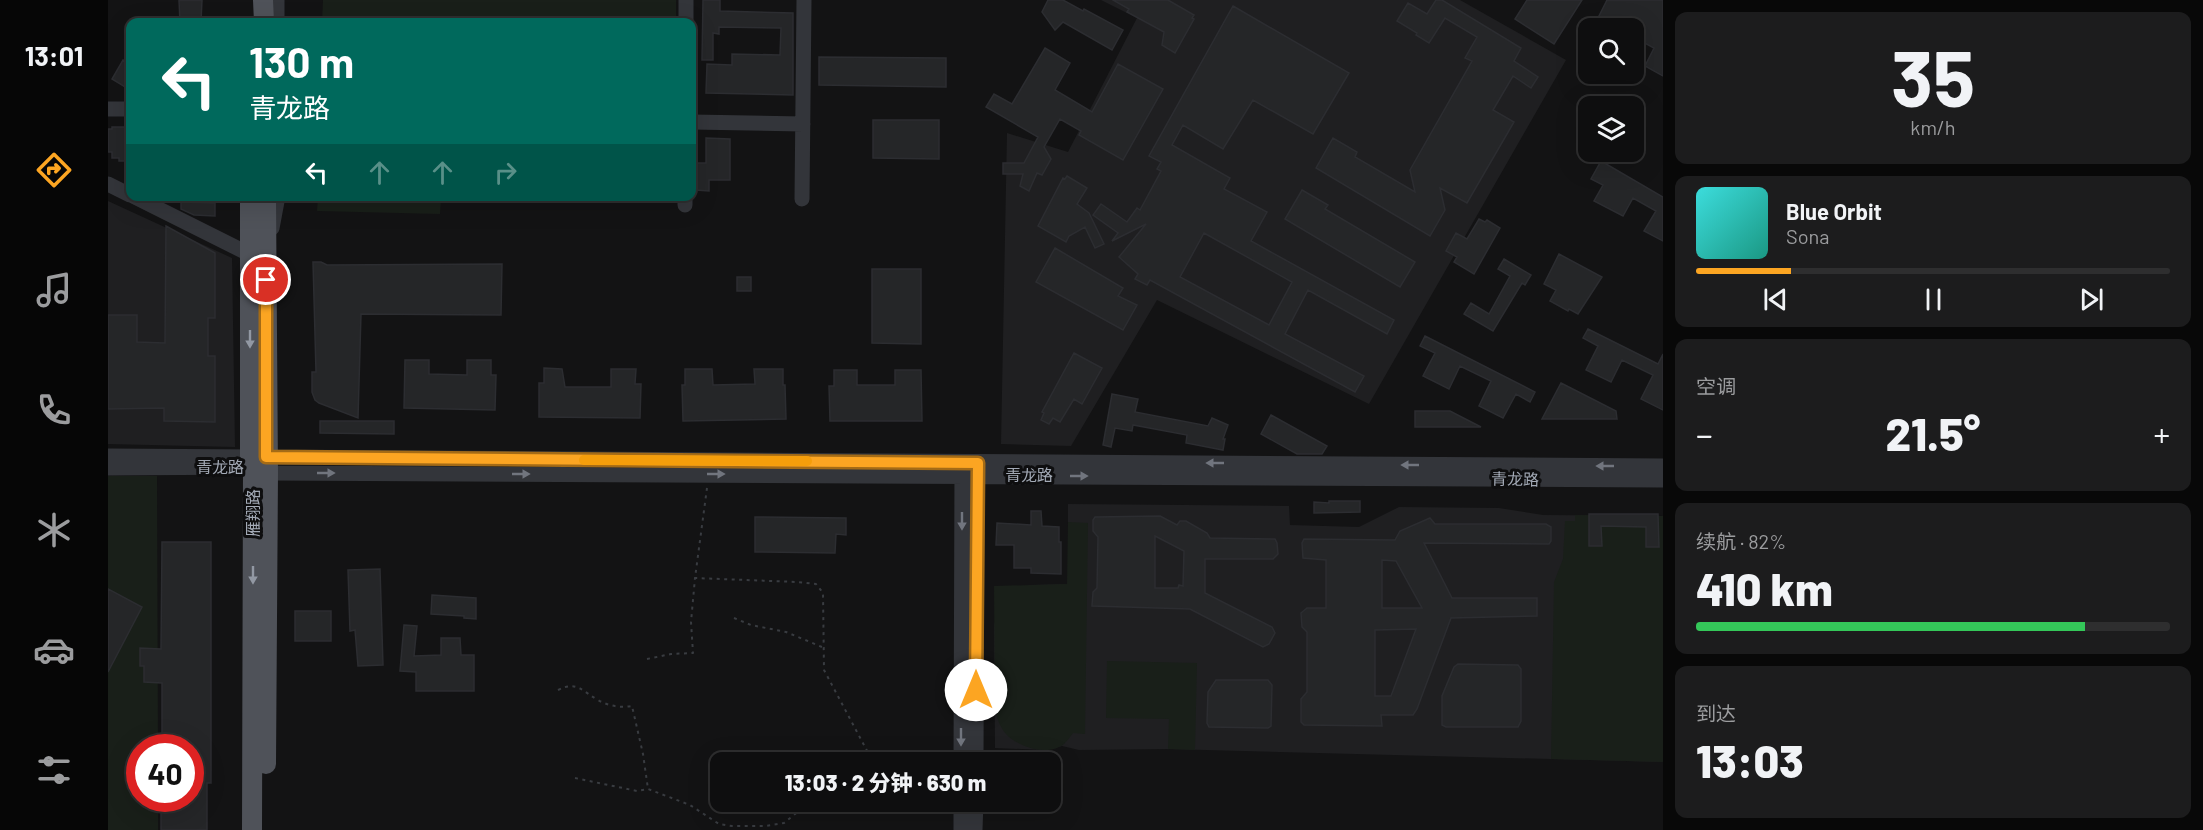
<!DOCTYPE html>
<html lang="zh">
<meta charset="utf-8">
<style>
:root{--surface:#0e0e0f;--page:#1c1c1d;--text:#f1f3f6;--muted:#9b9c9e;--line:#2e2e2f;--accent:#fca522}
body{margin:0;font-family:Barlow,"Noto Sans SC",sans-serif;background:var(--page);color:var(--text);height:100vh;display:flex;flex-direction:column;font-size:22px;white-space:nowrap}
*{box-sizing:border-box;margin:0}
p{font-size:20px;color:var(--muted)}
.icon{flex:none;width:33px;height:33px;fill:none;stroke:currentColor;stroke-width:2;stroke-linecap:round;stroke-linejoin:round}
.map{position:relative;flex:1;overflow:hidden}
.details{display:flex;flex-direction:column;gap:12px;padding:12px;background:#080808;width:540px}
.details>*{flex:none}
.top-card{position:absolute;left:18px;top:18px;width:570px;height:183px;border-radius:12px;box-shadow:0 6px 24px #0002,0 0 0 2px var(--line);background:#00695c;color:#fff;overflow:hidden}
.buttons{position:absolute;left:1470px;top:18px;display:grid;gap:12px}
.buttons a{display:grid;place-items:center;width:66px;height:66px;border-radius:12px;background:var(--surface);box-shadow:0 6px 24px #0002,0 0 0 2px var(--line);font-size:30px}
.speed{position:absolute;left:18px;top:734px;display:flex;gap:12px;font-size:30px;font-weight:700;text-align:center}
.speed>*{display:grid;place-content:center;width:78px;height:78px;border-radius:50%;background:var(--surface);box-shadow:0 6px 24px #0002,0 0 0 2px var(--line);line-height:1}
.speed .limit{border:9px solid #d22;background:#fff;color:#111}
.pin{position:absolute;display:grid;place-items:center;width:51px;height:51px;color:#fff;margin:-26px;border:3px solid #fff;border-radius:50%;box-shadow:0 2px 6px #0007}
.me{position:absolute;width:66px;margin:-33px;rotate:0deg;stroke-linejoin:round;filter:drop-shadow(0 0 4px #0008)}
.turn{display:flex;align-items:center;gap:21px;height:126px;padding:0 24px;font-size:27px}
.turn .icon{width:78px;height:78px;stroke-width:2.5}
.turn b{display:block;font-size:42px;line-height:51px}
.lanes{display:flex;align-items:center;height:57px;padding:0 24px;background:#0003;justify-content:center;gap:30px;direction:ltr}
.lanes .off{opacity:.35}
.big{font-size:45px;font-weight:800;line-height:1.1}
.details .card{flex:1;display:flex;flex-direction:column;justify-content:center;gap:9px;min-width:0;padding:0 21px;border-radius:12px;background:var(--page)}
.details .dial{align-items:center;gap:0}
.dial b{font-size:78px;line-height:1}
.song{display:flex;align-items:center;gap:18px}
.cover{width:72px;height:72px;border-radius:9px;background:linear-gradient(135deg,hsl(180 70% 55%),hsl(170 70% 35%))}
.played{height:6px;border-radius:3px;background:linear-gradient(90deg,var(--accent) 20%,var(--line) 20%)}
.keys{display:flex;justify-content:space-around;direction:ltr}
.heat{display:flex;justify-content:space-between;align-items:center;font-size:33px;direction:ltr}
.charge{height:9px;border-radius:4px;background:linear-gradient(90deg,#34c759 82%,var(--line) 0)}
.trip{position:absolute;left:602px;top:752px;width:351px;height:60px;border-radius:12px;background:var(--surface);box-shadow:0 6px 24px #0002,0 0 0 2px var(--line);font-weight:800;line-height:60px;text-align:center}
main{display:flex;flex:1;min-height:0}
.dock{display:flex;flex-direction:column;width:108px;justify-content:space-around;align-items:center;background:#060606;color:var(--muted)}
.dock .icon{width:42px;height:42px}
.dock .active{color:var(--accent)}
.dock b{font-size:27px;color:var(--text)}
.map>svg:first-child{display:block}
</style>
<main>
<nav class="dock">
<b>13:01</b>
<svg class="icon active" aria-label="directions" viewBox="0 0 24 24"><path d="M12 3l9 9-9 9-9-9zM9 14v-3h6M13 9l2 2-2 2"/></svg>
<svg class="icon" aria-label="music" viewBox="0 0 24 24"><path d="M9 18V5l10-2v13"/><circle cx="6" cy="18" r="3"/><circle cx="16" cy="16" r="3"/></svg>
<svg class="icon" aria-label="phone" viewBox="0 0 24 24"><path d="M5 4h4l2 5-3 2q2 4 5 5l2-3 5 2v4C11 20 4 13 5 4z"/></svg>
<svg class="icon" aria-label="climate" viewBox="0 0 24 24"><path d="M12 3v18M4 7l16 10M4 17L20 7"/></svg>
<svg class="icon" aria-label="car" viewBox="0 0 24 24"><path d="M5 17H2v-5l4-1 3-4h7l3 4 3 1v5h-3M9 17h6M6 11h13"/><circle cx="7" cy="17" r="2"/><circle cx="17" cy="17" r="2"/></svg>
<svg class="icon" aria-label="filters" viewBox="0 0 24 24"><path d="M4 7h16M4 17h16"/><circle cx="9" cy="7" r="2"/><circle cx="15" cy="17" r="2"/></svg>
</nav>
<div class="map">
<svg width="1555" height="830" viewBox="0 0 1555 830">
<rect width="100%" height="100%" fill="#131314"/>
<path fill="#1f1f21" d="M993 0H1352L1458 60 1261 404 1049 300 963 446 893 444 899 133 960 152 1029 18Z
M0 201 124 258 127 447 0 444Z
M960 504 1181 506 1182 525 1251 527 1291 507 1391 508 1435 515 1555 516V762L1060 749 971 750 954 746 939 750 887 748 886 625 890 612 921 585 960 584Z"/>
<path fill="#191f19" d="M215 0H568V22H214Z
M210 197H333L332 214 209 211Z
M0 476H49L50 747H32V798H50V830H0Z
M1467 515 1555 516V762L1443 759 1446 582 1455 559 1457 521H1467Z
M960 522 980 523 977 734 965 733C962 737 959 741 956 744 940 757 910 747 898 734 891 726 889 717 887 708L886 586 959 584Z
M999 661 1089 663 1087 750 1060 749 1061 719 998 718Z"/>
<path fill="#252628" stroke="#2c2d31" stroke-width="1.5" fill-rule="evenodd" d="M71 0H94L93 22H72Z
M595 0H612V11L685 13V95L598 93 599 64 624 65V54L672 55 673 28 611 27V34L605 33V60H594Z
M940 0H955L975 11 976 9 1015 30 1004 50 955 22 947 30 934 12Z
M1005 0H1060L1086 15 1084 18 1086 19 1067 53 1054 45 1056 32 1019 12 1021 9Z
M1328 0H1334L1413 48 1406 61 1430 77 1423 88 1405 76 1385 110 1406 122 1359 203 1332 188 1337 210 1322 236 1208 168 1225 138 1249 152 1247 157 1307 192 1302 170 1364 61 1357 58 1369 37 1337 18 1321 43 1308 35 1309 33 1289 21 1300 3 1319 14Z
M1419 0H1474L1446 44 1407 19Z
M1499 0H1555V76L1537 66 1546 48 1529 39 1530 36 1526 34V28H1496L1499 23 1490 18Z
M1125 6 1241 73 1205 134 1145 100 1115 149 1075 125 1064 145 1122 178 1116 189 1159 212 1143 241 1286 320 1279 334 1200 290 1177 334 1256 376 1247 392 1042 280 1039 285 1027 279 1030 274 1011 257 1038 224 1004 241 1010 233 985 215 993 204 1019 222 1029 208 1032 210 1053 171 1049 169 1053 162 1041 156ZM1096 233 1184 282 1161 325 1072 277Z
M937 48 962 63 947 90 984 112 1010 64 1055 89 1015 160 971 135 973 131 952 119 936 147 943 159 934 175 929 173 921 191 912 186 915 174H895V163H916L930 137 878 107 886 94 904 104Z
M711 57 838 58V87L711 85Z
M15 60 22 64V90L4 79Z
M765 120H831V159L765 158Z
M4 127H18V133H22V161H11V158H4V152H0V129H4Z
M598 138 622 139V180H601V191L588 190V182H585V163H598Z
M1493 161 1555 197V241L1536 231 1548 211 1525 198 1515 216 1486 201 1495 185 1483 179Z
M959 176 979 188 969 204 981 213 996 244 987 248 977 227 961 236 958 242 930 226 955 178 957 179Z
M1194 190 1220 205 1217 209 1307 262 1292 287 1177 219Z
M73 202 107 203V216L86 215 73 209Z
M1371 219 1377 222 1379 220 1392 228 1366 274 1346 262 1349 257 1338 251 1348 233 1359 239Z
M58 226 107 253V318H100V356H107V422L56 421V408L0 409V315H29V342L57 343Z
M947 248 1015 288 1010 296 1029 305 1015 330 928 282Z
M1451 254 1494 277 1470 314 1461 309 1460 311 1442 301 1448 290 1436 284Z
M1396 259 1423 275 1417 285 1414 283 1385 331 1356 314 1363 303 1381 314 1402 276 1390 269Z
M205 262H213L219 265 394 264 393 315 253 314 250 418 211 403 207 400 204 392V372H208Z
M764 269H813V344L764 343Z
M629 277H643V291H629Z
M1480 329 1550 364 1555 354V410L1533 399 1545 375 1514 360 1503 382 1478 370 1490 346 1475 338Z
M1317 336 1427 392 1422 402 1408 394 1395 418 1371 406 1383 381 1352 366 1341 389 1315 376 1327 353 1312 346Z
M966 353 994 368 974 404 966 399 952 422 945 418 941 424 933 420 936 413 934 412Z
M297 360H321V374L359 375V360H383V375H388L387 410 296 408Z
M436 368 454 369 457 387H503V369H528L527 384H533L532 418 431 417V383H436Z
M577 369H604L605 385 647 384 646 369H675V385H677L678 419 575 421 574 385H577Z
M726 370H749V385H787V370H813L814 421H722L721 386H726Z
M1453 383 1508 411 1509 419H1434Z
M1004 394 1030 399 1027 412 1100 426 1104 418 1120 425 1115 439H1117L1115 450 1078 443 1079 435 1025 425 1024 431 1007 428 1003 447 995 445Z
M1307 411H1342L1373 427H1307Z
M1163 415 1219 446 1214 454H1189L1153 434Z
M212 421H286V434L212 433Z
M1221 501H1252V512L1206 513V502L1221 503Z
M923 511H933L934 526 951 527V542H953V574L923 573V568H906V545H888L889 523 923 525Z
M1481 514H1550L1551 547H1538V527L1493 526 1494 546H1481Z
M1052 516 1069 525 1072 521H1078L1099 533 1102 538 1167 539 1169 543 1170 554 1165 559H1097V593L1164 627 1167 633 1161 644 1155 647 1082 609 984 606 985 592 989 588 990 537 985 531V520L987 517ZM1047 536 1076 551 1075 586 1071 585 1070 588H1047Z
M647 517 738 518V535L728 534 727 553 647 552Z
M1322 518 1327 524H1438L1443 527V541L1441 544 1316 543 1344 598H1429V616L1343 618 1309 709 1305 715H1273L1274 726 1196 725 1193 722V699L1199 692V632L1194 627 1193 613 1199 608H1218V560L1195 558 1194 543 1196 539 1287 540 1292 531ZM1274 560 1288 561 1314 608H1274ZM1308 629 1283 696H1267V630Z
M54 542H103V783H99V830H53V798H82V747H54V683L36 682V666H32V648L53 649Z
M272 569 275 665 250 666 247 630 242 631 240 570Z
M0 589 34 607 0 672Z
M324 595 368 598V619L356 618V616L323 614Z
M187 611H223V641H187Z
M296 625 309 626 306 656 333 655V638H352L353 655H366V691H308V672L292 671Z
M1350 664 1410 665 1413 669V721L1410 727H1338L1334 725V696L1346 667Z
M1108 680H1160L1164 685 1163 726 1160 728 1101 727 1099 723 1100 692Z"/>
<g fill="none" stroke-linecap="round" stroke-linejoin="round">
<path stroke="#393c41" stroke-width="2" stroke-dasharray="3 4.5" stroke-linecap="butt" d="M599 488 587 578 689 582 708 584 715 593 716 670 765 762
M626 618 643 625 678 632 714 647
M539 659 563 654 585 653 583 622 587 578
M450 690C469 680 475 692 490 700 500 706 513 708 524 706L535 754 540 789
M781 762 841 759
M467 778 529 791 540 789 582 805 611 824 624 826H658L676 823 703 801
M706 801H730"/>
<path stroke="#33353a" stroke-width="15" d="M169 0V22
M578 22V0
M0 109H22
M584 122 695 124
M0 184 22 195
M25 196 143 255
M694 199 696 0
M577 205V196
M164 228 170 196
M0 456 1555 466
M0 468 145 467 160 473 1555 480
M853 762 854 466
M868 762 869 465
M853 830V801
M867 830 868 801"/>
<path stroke="#4f5259" stroke-width="20" d="M155 0 156 22
M142 196V456L145 467 144 830
M158 196 160 473 158 764"/>
</g>
<defs><path id="oneway-solid" d="M-6-.8H1V-3.2L6.5 0L1 3.2V.8H-6Z" transform="scale(1.5)"/></defs>
<g fill="#9298a3">
<use href="#oneway-solid" transform="translate(142 339) rotate(90)"/>
<use href="#oneway-solid" transform="translate(145 575) rotate(90)"/>
</g>
<g fill="#71757e">
<use href="#oneway-solid" transform="translate(1107 463) rotate(-180)"/>
<use href="#oneway-solid" transform="translate(1302 465) rotate(-180)"/>
<use href="#oneway-solid" transform="translate(1497 466) rotate(-180)"/>
<use href="#oneway-solid" transform="translate(218 473)"/>
<use href="#oneway-solid" transform="translate(413 474)"/>
<use href="#oneway-solid" transform="translate(608 474)"/>
<use href="#oneway-solid" transform="translate(971 476)"/>
<use href="#oneway-solid" transform="translate(854 521) rotate(90)"/>
<use href="#oneway-solid" transform="translate(853 737) rotate(90)"/>
</g>
<g fill="none" stroke-linecap="round" stroke-linejoin="round">
<g stroke="#a46b16" stroke-width="15">
<path id="route" d="M158 280V457L870 463 868 690"/>
</g>
<use href="#route" stroke="#fca522" stroke-width="10"/>
<path stroke="#f59e0b" stroke-width="10" d="M476 460 699 461"/>
</g>
<g text-anchor="middle" stroke-width="6" stroke-linejoin="round" paint-order="stroke">
<g font-size="16" fill="#a3aab6" stroke="#0e0e0f">
<text x="112" y="473">青龙路</text>
<text x="921" y="481">青龙路</text>
<text transform="translate(1407 479) rotate(1)" y="6">青龙路</text>
<text transform="translate(145 513) rotate(-90)" y="6">雁翔路</text>
</g>
</g>
</svg>
<div class="buttons">
<a><svg class="icon" aria-label="search" viewBox="0 0 24 24"><circle cx="10" cy="10" r="6"/><path d="M15 15l6 6"/></svg></a>
<a><svg class="icon" aria-label="layers" viewBox="0 0 24 24"><path d="M12 4l9 5-9 5-9-5zM3 14l9 5 9-5"/></svg></a>
</div>
<div class="speed"><div class="limit">40</div></div>
<div class="pin" style="left:158px;top:280px;background:#d93025"><svg class="icon" aria-label="arrive" viewBox="0 0 24 24"><path d="M6 21V4h12l-3 4 3 4H6"/></svg></div>
<svg class="me" style="left:868px;top:690px" viewBox="-20 -20 40 40"><circle r="19" fill="#fff"/><path d="M0-13L10 11 0 6-10 11z" fill="#fca522"/></svg>
<div class="trip">13:03 · 2 分钟 · 630 m</div>
<div class="top-card">
<div class="turn"><svg class="icon" aria-label="left" viewBox="0 0 24 24"><path d="M17 20v-9H6M10 6l-5 5 5 5"/></svg><div><b>130 m</b>青龙路</div></div>
<div class="lanes"><svg class="icon" aria-label="left" viewBox="0 0 24 24"><path d="M17 20v-9H6M10 6l-5 5 5 5"/></svg><svg class="icon off" aria-label="ahead" viewBox="0 0 24 24"><path d="M12 20V5M6 11l6-6 6 6"/></svg><svg class="icon off" aria-label="ahead" viewBox="0 0 24 24"><path d="M12 20V5M6 11l6-6 6 6"/></svg><svg class="icon off" aria-label="right" viewBox="0 0 24 24"><path d="M7 20v-9h11M14 6l5 5-5 5"/></svg></div>
</div>
</div>
<section class="details">
<div class="card dial"><b>35</b><p>km/h</p></div>
<div class="card">
<div class="song"><i class="cover"></i><div><b>Blue Orbit</b><p>Sona</p></div></div>
<div class="played"></div>
<div class="keys"><svg class="icon" aria-label="previous" viewBox="0 0 24 24"><path d="M18 5L8 12l10 7zM5 5v14"/></svg><svg class="icon" aria-label="pause" viewBox="0 0 24 24"><path d="M8 5v14M16 5v14"/></svg><svg class="icon" aria-label="next" viewBox="0 0 24 24"><path d="M6 5l10 7-10 7zM19 5v14"/></svg></div>
</div>
<div class="card"><p>空调</p>
<div class="heat"><a>−</a><b class="big">21.5°</b><a>+</a></div>
</div>
<div class="card"><p>续航 · 82%</p><b class="big">410 km</b><div class="charge"></div></div>
<div class="card"><p>到达</p><b class="big">13:03</b></div>
</section>
</main>
